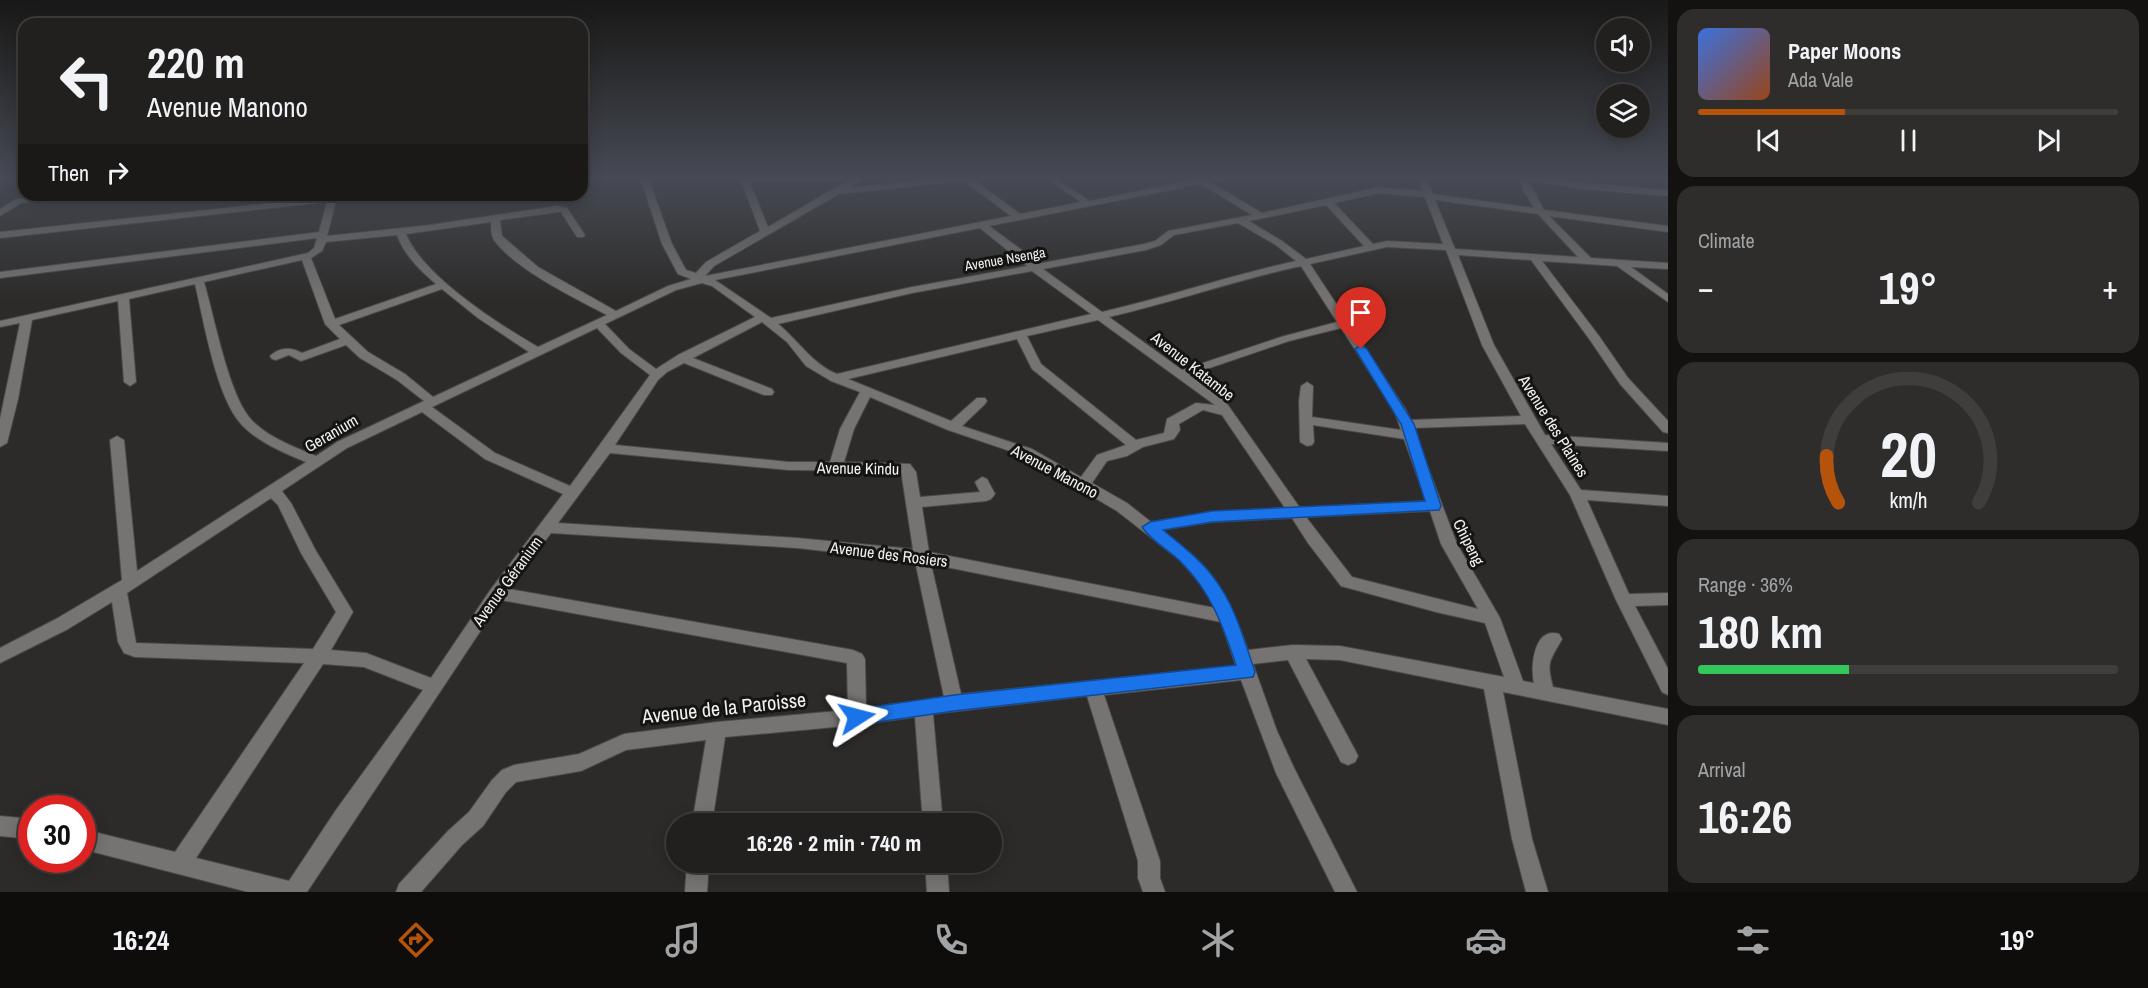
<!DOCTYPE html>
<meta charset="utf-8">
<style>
:root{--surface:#22201f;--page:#2e2d2c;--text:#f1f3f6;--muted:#a2a3a4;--line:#3f3e3d;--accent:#b45309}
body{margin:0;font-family:"Archivo Narrow",sans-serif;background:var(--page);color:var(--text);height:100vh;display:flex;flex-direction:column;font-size:22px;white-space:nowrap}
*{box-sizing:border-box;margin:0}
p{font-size:20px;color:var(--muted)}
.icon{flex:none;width:33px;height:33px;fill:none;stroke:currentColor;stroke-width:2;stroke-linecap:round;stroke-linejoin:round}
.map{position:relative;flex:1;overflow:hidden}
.drawer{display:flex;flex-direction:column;gap:9px;padding:9px;background:#131211;width:480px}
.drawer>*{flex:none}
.guide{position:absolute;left:18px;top:18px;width:570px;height:183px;border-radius:18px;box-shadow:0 3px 15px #0003,0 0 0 2px var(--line);background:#22201f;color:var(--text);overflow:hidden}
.fabs{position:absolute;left:1596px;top:18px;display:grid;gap:12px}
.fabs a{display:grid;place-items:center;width:54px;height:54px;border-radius:50%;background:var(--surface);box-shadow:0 3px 15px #0003,0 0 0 2px var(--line);font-size:30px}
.speed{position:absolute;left:18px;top:795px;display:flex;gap:12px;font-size:30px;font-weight:700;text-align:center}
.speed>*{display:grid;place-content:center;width:78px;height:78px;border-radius:50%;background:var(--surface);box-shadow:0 3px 15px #0003,0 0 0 2px var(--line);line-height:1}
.speed .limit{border:9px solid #d22;background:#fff;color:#111}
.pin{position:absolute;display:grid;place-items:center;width:51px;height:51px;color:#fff;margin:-62px -26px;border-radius:50% 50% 50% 0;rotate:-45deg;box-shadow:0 0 6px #0007}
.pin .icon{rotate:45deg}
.me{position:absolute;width:66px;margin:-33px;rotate:81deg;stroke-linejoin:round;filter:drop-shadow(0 0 4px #0008)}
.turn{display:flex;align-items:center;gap:21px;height:126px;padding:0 30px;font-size:27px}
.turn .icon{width:78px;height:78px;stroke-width:2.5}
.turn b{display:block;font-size:42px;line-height:51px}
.then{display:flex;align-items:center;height:57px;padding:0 30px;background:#0003;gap:12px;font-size:22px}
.big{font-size:45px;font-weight:800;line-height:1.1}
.drawer .tile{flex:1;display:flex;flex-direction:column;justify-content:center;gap:9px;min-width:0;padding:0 21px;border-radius:18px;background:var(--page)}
.drawer .dial{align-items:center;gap:0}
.dial svg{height:156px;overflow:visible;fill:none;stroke:var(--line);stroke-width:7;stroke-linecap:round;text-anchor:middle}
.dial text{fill:var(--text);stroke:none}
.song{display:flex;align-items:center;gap:18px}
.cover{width:72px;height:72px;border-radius:9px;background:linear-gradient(135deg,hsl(220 70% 55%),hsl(20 70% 35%))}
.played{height:6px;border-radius:3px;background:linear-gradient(90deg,var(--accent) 35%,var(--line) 35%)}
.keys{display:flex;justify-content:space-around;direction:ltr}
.heat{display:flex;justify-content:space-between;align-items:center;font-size:33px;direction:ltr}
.charge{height:9px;border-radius:4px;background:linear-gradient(90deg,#34c759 36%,var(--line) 0)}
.trip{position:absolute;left:666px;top:813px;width:336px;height:60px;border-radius:30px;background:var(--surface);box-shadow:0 3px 15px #0003,0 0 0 2px var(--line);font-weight:800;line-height:60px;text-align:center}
.tabs{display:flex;height:96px;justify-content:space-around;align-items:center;background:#0e0d0c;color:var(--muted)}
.tabs .icon{width:42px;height:42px}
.tabs .current{color:var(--accent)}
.tabs b{font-size:27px;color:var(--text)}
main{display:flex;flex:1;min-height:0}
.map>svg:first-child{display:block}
</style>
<main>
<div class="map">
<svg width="1668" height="892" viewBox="0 0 1668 892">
<rect width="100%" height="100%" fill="#2d2b29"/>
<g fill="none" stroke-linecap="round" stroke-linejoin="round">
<g stroke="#4a4947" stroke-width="2">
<path id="minor" d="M640 177H648L672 244 686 270 696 273 706 262 760 231 740 177H865L849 188 956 177H978L974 180 1020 214 1081 202 1044 177H1053L1090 201 1202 178 1228 177 1227 179 1210 182 1262 213 1379 187 1423 191 1418 177H1426L1433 194 1534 208 1523 190 1519 177H1541L1583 183 1668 190V196L1583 189 1528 180 1544 210 1668 226V232L1549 216 1591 258 1668 263V269L1631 267 1668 294V302L1617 266 1542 261 1599 336 1628 378 1668 421V433L1663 432 1620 384 1590 340 1531 260 1458 255 1494 345 1545 435 1668 443V451L1551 444 1581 490 1668 496V506L1587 500 1629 594 1668 593V605L1635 606 1668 669V695L1662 692 1616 600 1570 495 1525 424 1413 428 1457 544 1500 618 1523 681 1534 683C1530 667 1534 626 1559 634L1562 639C1550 661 1546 661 1553 687L1668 709V725L1503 692 1532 839 1548 892H1526L1512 839 1484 689 1340 660 1306 659 1355 750 1358 756 1355 762 1348 765 1341 762 1288 660 1253 664 1277 731 1294 768 1357 892H1335L1276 773 1241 680 1104 695 1160 861V878L1165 892H1143L1138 878V861L1087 696 933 714 943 824H923L915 717 857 725 725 737 712 824H692L706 740 626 750 581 771 516 782 506 792 483 826 462 845 421 892H396L399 884 448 831 469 812 492 780 502 770 514 765 579 754 624 734 717 722 848 710 847 663 501 600 307 892H248L82 849V829L175 852 304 663 135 657 124 653 118 642 112 602 68 629 0 663V648L56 619 122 580 110 440 117 436 124 440 137 571 306 462C284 453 258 442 242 425 216 398 204 321 195 284L129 299 136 382 130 386 124 382 118 301 32 320 18 399 7 443 0 447V419L20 323 0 327V321L308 253 314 248 317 238 0 278V272L319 232 327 202 0 238V232L328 197 329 195H374L370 198 336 201 327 236 430 225 557 206 567 208 585 235 583 237H577L561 212H557L500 220 502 236 538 267 616 311 668 286 691 279 678 274 662 244ZM749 180 847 181 768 227ZM964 181 1011 216 705 276 714 266 839 194ZM1201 184 1252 215 1168 231 1155 241 1144 244 1037 264 1030 256 989 226ZM1379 193 1425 197 1443 244 1387 241 1373 244 1334 203ZM1435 200 1538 214 1578 257 1455 249ZM1326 205 1364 246 1306 259 1282 241 1249 221ZM491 222C491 228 491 235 494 240 515 269 574 298 607 315L538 347C498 324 423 276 406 234ZM1238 223 1276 245 1296 261C1231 275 1168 297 1102 312L1043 269 1146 250 1161 245 1174 235ZM980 228 1027 266 912 287 771 318 715 280ZM397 235C404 255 420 270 436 284L335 319 311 258 322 251 326 242ZM1387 247 1446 250 1482 345 1521 416 1410 420 1406 410 1310 264ZM302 260 325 324 340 339 302 353C291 347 280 347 270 356L272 359 276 360 289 355 301 361 346 345 360 358 397 380 424 401 337 442 316 456C294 447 264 436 249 417 228 391 214 316 204 282ZM1301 266 1337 322 1281 337 1182 370 1109 317C1174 302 1237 280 1301 266ZM1032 271 1091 314 837 374C812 364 798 340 778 324L912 293ZM702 283 712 286 755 317 678 355 656 369 629 349 605 324 676 290ZM442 289 478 318 529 352 433 397 405 374 368 352 339 325ZM1098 320 1215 405 1196 403 1167 419 1164 433 1136 440 1041 364 1027 336ZM762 322 787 342 806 366 831 381 860 392 840 429 830 462H789L615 445 658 380 667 372 684 363 764 395H772L774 392 772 389 693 358ZM597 328 621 353 650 375 570 486 495 453 432 407ZM1341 328 1394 410 1401 430 1312 417 1313 386 1307 382 1301 386 1299 401 1300 442 1307 446 1312 445 1314 442 1313 425 1404 439 1426 501 1300 508 1225 401 1189 375 1289 341ZM1017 339 1032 369 1126 445 1097 455 1081 477 1032 449 962 426 985 404 987 401 985 398H977L951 421 848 379ZM870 397 948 430 1022 455 1117 511 1181 561 1203 587 1215 608 929 552 922 507 986 501 991 499 995 494 987 479 982 477 975 482 980 492 920 497 916 472 910 464 844 462 854 429ZM1203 410 1222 415 1285 508 1212 512 1151 522 1127 503 1092 483 1107 461 1127 456 1143 447 1174 439 1180 430 1179 424ZM422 412 485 459 563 494 491 589 431 678 366 653 331 650 353 612 316 551 291 503 282 491 347 448ZM610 453 789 470 901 471 913 549 797 538 558 523ZM271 498 278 505 301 553 336 612 313 649 136 643 127 593ZM1430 511 1441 544 1478 609 1352 577 1306 517ZM1292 518 1308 543 1341 586 1436 612 1485 623 1504 677 1340 646 1293 645 1248 650C1227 592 1211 568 1162 530L1212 522ZM551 533 797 548 915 561 944 697 866 708 865 659 862 654 853 650 509 589ZM931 564 1221 622 1236 666 961 694ZM323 664 364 667 423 690 336 810 289 881 196 858Z
M50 195H79L75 198 21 203 0 216V209L16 199Z
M0 816 32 819V839L0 836Z
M687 862H709L707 892H685Z
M925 862H947L949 892H927Z"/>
</g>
<use href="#minor" fill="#767472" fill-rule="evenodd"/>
</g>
<linearGradient id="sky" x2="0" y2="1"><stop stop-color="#191817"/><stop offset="0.59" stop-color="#464a54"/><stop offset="1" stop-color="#464a54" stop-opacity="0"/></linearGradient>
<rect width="1668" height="301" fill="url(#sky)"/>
<path fill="#1a73e8" stroke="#114b97" stroke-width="1.5" d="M1361 345 1367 349 1414 424 1441 506 1439 510 1212 522 1163 530C1181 545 1200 559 1214 578 1235 605 1244 640 1255 672L1253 677 954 711 857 725 850 723 847 717 850 711 857 709 954 695 1236 665C1223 626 1211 592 1181 562 1169 550 1151 541 1142 527L1150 522 1212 511 1425 501 1401 424 1355 349Z"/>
<g text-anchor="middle" stroke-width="6" stroke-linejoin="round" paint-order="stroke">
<g font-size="14" fill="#f2f1f0" stroke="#141413">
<text transform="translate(1005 259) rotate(-10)" y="5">Avenue Nsenga</text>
</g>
<g font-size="16" fill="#f2f1f0" stroke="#141413">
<text transform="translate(1193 366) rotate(38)" y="6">Avenue Katambe</text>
<text transform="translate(1554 426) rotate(58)" y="6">Avenue des Plaines</text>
<text transform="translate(331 433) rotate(-30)" y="6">Geranium</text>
<text transform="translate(858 468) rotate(1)" y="6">Avenue Kindu</text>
<text transform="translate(1055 471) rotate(28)" y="6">Avenue Manono</text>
<text transform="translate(1469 542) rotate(63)" y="6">Chipeng</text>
<text transform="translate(889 554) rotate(7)" y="6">Avenue des Rosiers</text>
<text transform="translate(507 581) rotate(-54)" y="6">Avenue Géranium</text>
</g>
<g font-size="20" fill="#f2f1f0" stroke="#141413">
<text transform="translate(724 708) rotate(-6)" y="7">Avenue de la Paroisse</text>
</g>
</g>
</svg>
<div class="fabs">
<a><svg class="icon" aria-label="sound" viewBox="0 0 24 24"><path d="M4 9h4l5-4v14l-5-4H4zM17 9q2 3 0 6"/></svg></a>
<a><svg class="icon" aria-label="layers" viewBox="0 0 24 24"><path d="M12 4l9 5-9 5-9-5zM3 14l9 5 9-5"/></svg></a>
</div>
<div class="speed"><div class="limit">30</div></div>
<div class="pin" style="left:1361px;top:349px;background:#d93025"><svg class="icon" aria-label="arrive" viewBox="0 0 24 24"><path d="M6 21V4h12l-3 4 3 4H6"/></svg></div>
<svg class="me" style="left:857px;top:717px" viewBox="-20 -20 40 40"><path d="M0-17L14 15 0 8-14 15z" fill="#1a73e8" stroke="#fff" stroke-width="4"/></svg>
<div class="trip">16:26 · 2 min · 740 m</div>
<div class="guide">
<div class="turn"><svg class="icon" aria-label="left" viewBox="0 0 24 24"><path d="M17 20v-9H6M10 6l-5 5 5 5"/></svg><div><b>220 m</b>Avenue Manono</div></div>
<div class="then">Then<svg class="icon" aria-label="right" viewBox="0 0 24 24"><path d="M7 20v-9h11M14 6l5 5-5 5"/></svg></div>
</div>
</div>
<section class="drawer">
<div class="tile">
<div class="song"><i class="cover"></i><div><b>Paper Moons</b><p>Ada Vale</p></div></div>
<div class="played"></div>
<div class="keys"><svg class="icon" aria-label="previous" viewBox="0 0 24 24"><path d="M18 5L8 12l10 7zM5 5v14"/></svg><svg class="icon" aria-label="pause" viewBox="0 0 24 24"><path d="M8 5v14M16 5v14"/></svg><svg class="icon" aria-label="next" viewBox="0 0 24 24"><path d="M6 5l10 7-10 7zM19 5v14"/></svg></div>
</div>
<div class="tile"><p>Climate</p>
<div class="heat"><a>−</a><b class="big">19°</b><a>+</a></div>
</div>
<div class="tile dial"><svg viewBox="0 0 100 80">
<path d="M14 69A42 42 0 1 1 86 69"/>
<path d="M14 69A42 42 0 0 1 8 45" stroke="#b45309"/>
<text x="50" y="56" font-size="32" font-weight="700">20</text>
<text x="50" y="72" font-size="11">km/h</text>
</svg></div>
<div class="tile"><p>Range · 36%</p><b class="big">180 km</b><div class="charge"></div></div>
<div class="tile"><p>Arrival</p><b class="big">16:26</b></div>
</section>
</main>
<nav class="tabs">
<b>16:24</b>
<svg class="icon current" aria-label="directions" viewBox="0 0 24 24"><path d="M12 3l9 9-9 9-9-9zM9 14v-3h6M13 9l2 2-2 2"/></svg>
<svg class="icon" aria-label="music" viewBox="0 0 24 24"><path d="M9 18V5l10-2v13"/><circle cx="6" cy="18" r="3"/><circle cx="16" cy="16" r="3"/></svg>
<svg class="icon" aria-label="phone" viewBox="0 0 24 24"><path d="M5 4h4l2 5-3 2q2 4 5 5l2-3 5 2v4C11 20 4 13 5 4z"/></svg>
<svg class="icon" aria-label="climate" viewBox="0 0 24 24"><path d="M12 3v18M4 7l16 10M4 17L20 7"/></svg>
<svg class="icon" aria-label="car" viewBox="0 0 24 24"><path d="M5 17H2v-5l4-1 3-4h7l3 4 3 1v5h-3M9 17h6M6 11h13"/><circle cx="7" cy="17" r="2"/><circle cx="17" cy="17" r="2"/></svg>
<svg class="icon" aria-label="filters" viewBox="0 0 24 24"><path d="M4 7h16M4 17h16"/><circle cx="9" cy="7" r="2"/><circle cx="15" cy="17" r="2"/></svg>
<b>19°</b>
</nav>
